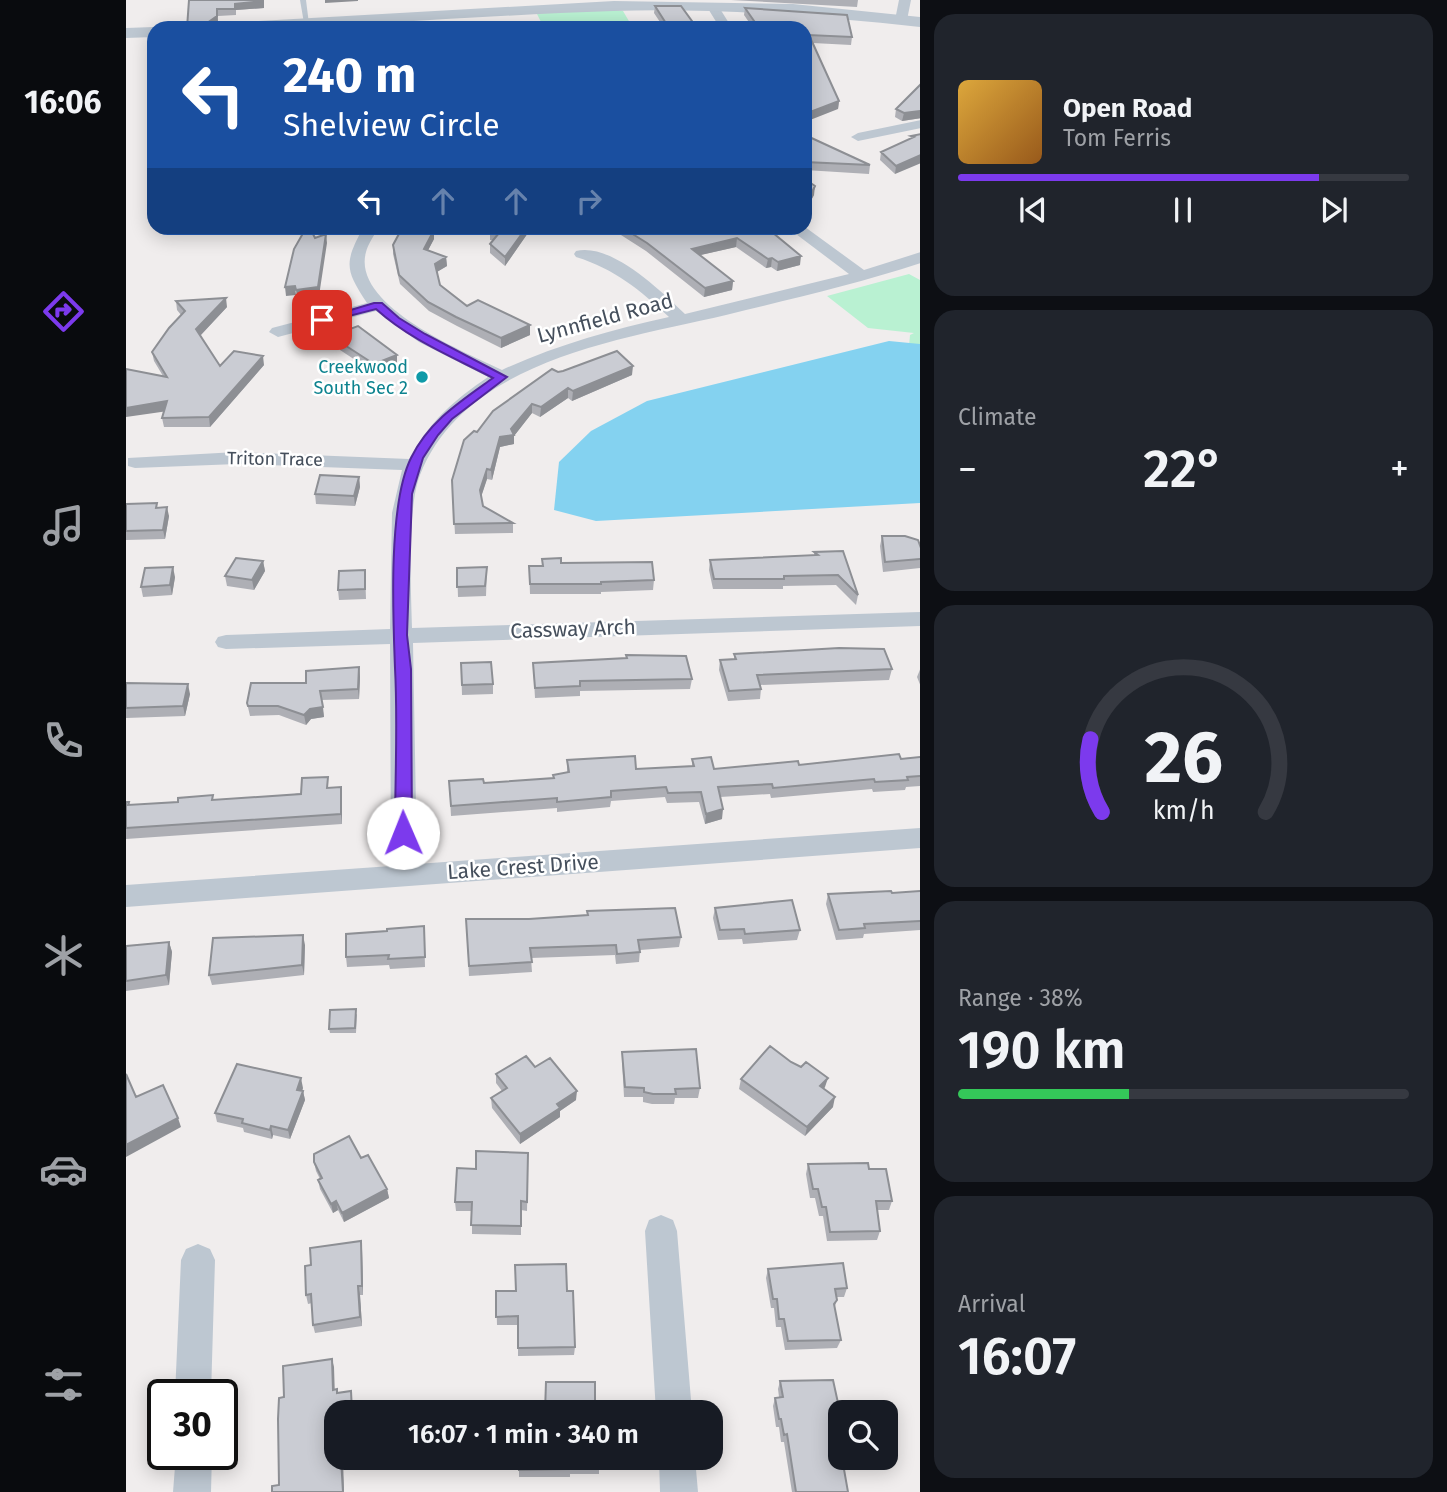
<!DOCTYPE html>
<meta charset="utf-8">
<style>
:root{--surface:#171b24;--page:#20242c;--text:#f1f3f6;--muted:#9ea1a6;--line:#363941;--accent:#7c3aed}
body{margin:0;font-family:"Fira Sans",sans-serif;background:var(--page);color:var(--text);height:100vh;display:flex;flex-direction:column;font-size:26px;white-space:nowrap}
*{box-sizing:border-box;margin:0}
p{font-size:23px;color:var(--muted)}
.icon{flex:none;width:38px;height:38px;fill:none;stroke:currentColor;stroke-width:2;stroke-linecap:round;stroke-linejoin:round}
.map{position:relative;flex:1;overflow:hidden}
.details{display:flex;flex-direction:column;gap:14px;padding:14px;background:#0d0f14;width:527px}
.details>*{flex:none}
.guide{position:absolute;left:21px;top:21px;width:665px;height:214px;border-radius:21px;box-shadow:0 4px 18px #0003;background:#1a4fa0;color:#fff;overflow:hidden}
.fabs{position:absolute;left:702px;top:1400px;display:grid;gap:14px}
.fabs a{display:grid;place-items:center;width:70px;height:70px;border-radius:14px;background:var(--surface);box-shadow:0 4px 18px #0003;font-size:35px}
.speed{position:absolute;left:21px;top:1379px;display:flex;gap:14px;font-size:35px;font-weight:700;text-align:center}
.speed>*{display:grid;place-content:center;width:91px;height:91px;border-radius:50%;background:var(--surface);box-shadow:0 4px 18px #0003;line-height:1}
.speed .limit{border:4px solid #111;border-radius:10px;background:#fff;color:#111}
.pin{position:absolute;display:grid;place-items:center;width:60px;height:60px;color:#fff;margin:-30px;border-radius:14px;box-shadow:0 4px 10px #0006}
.me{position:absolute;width:77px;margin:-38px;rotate:359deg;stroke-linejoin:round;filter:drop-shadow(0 0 5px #0008)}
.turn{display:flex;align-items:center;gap:24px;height:147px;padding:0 21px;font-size:32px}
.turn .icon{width:91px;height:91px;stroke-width:2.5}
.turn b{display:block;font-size:49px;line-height:60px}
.lanes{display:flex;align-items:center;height:66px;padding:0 21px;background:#0003;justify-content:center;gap:35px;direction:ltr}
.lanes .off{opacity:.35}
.big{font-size:52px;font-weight:600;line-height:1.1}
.details .widget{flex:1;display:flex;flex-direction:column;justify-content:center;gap:10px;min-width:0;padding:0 24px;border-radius:21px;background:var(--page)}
.details .dial{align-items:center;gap:0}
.dial svg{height:182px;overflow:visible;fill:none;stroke:var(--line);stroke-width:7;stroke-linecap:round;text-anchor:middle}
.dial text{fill:var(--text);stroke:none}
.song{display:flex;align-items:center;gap:21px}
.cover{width:84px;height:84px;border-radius:10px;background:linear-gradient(135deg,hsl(40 70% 55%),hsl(30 70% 35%))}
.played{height:7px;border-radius:4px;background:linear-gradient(90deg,var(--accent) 80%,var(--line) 80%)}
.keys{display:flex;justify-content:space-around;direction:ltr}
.heat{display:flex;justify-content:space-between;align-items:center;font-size:38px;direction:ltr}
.charge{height:10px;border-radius:5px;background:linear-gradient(90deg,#34c759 38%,var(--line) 0)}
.trip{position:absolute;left:198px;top:1400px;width:399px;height:70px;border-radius:21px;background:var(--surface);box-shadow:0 4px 18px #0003;font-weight:600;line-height:70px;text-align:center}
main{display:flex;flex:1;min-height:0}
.tabs{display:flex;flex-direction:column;width:126px;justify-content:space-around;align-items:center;background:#090b0e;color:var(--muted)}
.tabs .icon{width:49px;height:49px}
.tabs .selected{color:var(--accent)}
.tabs b{font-size:32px;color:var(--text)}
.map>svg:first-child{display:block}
</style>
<main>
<nav class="tabs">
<b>16:06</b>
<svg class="icon selected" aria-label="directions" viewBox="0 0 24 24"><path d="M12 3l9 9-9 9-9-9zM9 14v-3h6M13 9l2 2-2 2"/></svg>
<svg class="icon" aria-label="music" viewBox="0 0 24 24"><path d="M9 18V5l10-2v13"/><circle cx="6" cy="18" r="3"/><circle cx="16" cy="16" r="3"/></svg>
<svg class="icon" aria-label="phone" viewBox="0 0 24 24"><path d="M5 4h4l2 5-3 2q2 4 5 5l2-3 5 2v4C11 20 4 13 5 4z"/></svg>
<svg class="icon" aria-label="climate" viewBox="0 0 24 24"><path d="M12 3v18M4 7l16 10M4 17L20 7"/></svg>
<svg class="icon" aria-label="car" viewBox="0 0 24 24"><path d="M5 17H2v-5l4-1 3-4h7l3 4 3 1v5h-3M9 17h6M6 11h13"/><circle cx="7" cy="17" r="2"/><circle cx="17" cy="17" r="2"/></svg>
<svg class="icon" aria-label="filters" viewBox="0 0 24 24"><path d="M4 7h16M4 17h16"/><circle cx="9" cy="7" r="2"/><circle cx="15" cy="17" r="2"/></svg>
</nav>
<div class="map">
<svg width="795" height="1492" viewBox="0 0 795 1492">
<rect width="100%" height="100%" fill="#f0eded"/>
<path fill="#b9f1d2" d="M481 9 497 11 507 28H418L410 12Z
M783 274 794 280V360L783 346 784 335 788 333 742 328 701 296Z"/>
<path fill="#84d2f0" d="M763 341 794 344V503L470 521 428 510 433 462 465 431 521 401Z"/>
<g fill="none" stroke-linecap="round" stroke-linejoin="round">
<path fill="#bdc7d1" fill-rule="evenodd" d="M174 0H180L183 24 178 23Z"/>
<path fill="#bdc7d1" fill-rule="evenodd" d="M773 0H785L781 20 775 24 769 20Z
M587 3 591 4 606 28H594L581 7Z
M795 120V128L732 141 725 137 732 133Z
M679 227 738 270 795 252V263C731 284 665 299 600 315 494 340 339 360 294 475 281 508 285 591 286 628L795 612V626L287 643 291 864 795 828V848L0 907V885L265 866 264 644 100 649 92 647 89 642 92 637 100 635 264 629 266 513 276 470 111 464 9 468 2 466V458L111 452 283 459C304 421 327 401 362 377L293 342 250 311 152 337 143 332 146 328 241 303C219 270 218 263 237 228H252C248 236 242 244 240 252 225 306 339 352 376 370 430 345 485 330 543 317 514 290 489 269 450 257L448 254 450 251C485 242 536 292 559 314L723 274 662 228Z
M535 1215 547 1220 551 1231 566 1412H530L519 1231 523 1220Z
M72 1244 84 1249 89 1260 85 1395H49L55 1260 60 1249Z
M50 1454H86L85 1492H47Z
M533 1458H569L572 1492H534Z"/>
<path fill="#bdc7d1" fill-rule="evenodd" d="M488 1 667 4 795 17V27C692 16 589 8 487 11 354 15 221 28 88 28L96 23Z
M28 27 31 28H28V37L0 38V28Z"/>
</g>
<path fill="#aeafb5" d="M63 0H138V8L110 10V15L92 16V22Z
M605 0H732L731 7Z
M529 6 571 28H538L528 13Z
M619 8 726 37 725 45 687 43 713 101 712 109 679 28H627L618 15Z
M795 84V118L776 121 769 117 770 109Z
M795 134 769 174 754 160 755 152 784 139 785 136Z
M679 135 744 165 743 174 679 170Z
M679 179 688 195 683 204 679 203Z
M366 228H436L404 230 379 266 364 253V244L367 240H364V231Z
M484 228H641L674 265 651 271 645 267 640 268 610 247 574 255 607 281 606 290 578 297 520 251Z
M308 230V239L302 250 320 257 321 266 311 272 314 285 341 306 404 325V335L375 348 331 326 303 311 274 284 267 254V245Z
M50 301 101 307 74 336 94 366 138 365 84 427H38L36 418 38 411 37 376 28 361 26 352 55 315 51 310Z
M210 334 271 355V363L249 373 214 350V344L211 342Z
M432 372 506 375 446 401 442 398 414 417 406 413 388 436V444L374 447 366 480 361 479 355 497 357 506 387 523V533L329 534 326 480 351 432Z
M233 477 234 487 229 506 190 504 189 494Z
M0 504 32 508 43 516 39 539 0 540Z
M756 536 795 548V568L757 572 754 546Z
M688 552 732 595 730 605 710 585 657 586V589H587L583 570 584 560 688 556Z
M416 559 528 580 527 590 475 592V594H404L403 566H416Z
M137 561 139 571 128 590 101 586 99 576Z
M361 567 360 596 332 597 331 568Z
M239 570 240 599 213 600 212 590Z
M49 577 46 595 17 597 15 587Z
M608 654 766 669 763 680 634 685 635 689 634 699 602 701 593 670 594 660 608 659Z
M335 663 367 684V694L336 695Z
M407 663 566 679 564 689 454 691V696L409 698Z
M233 667 234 677 233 699 195 700 198 717 185 719 180 725 153 715 124 716 121 703 180 683Z
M795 667V687L791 677Z
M0 683 64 694 59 716 0 718Z
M795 757V786L780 787 779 790 747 792 746 789 645 798 644 794 594 797 596 819 579 824 573 802 541 803 539 797 485 801 484 807 431 812V808L325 816 323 781 358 783 427 778 441 772V760L510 769 566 766V759L588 769 673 765Z
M215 787 216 797V824L0 839V802H3L4 805 157 796 203 788Z
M795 891V930L738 934 737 938 710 940 700 904 702 894 766 893Z
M589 908 674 930 671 940 617 944 616 939 592 940 587 918Z
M461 911 555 937 553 947 514 950 513 962 490 964 489 955 405 958 406 972 343 976 340 919H403L461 915Z
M298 926 299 967 264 969 263 965 221 967 220 957 261 931Z
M43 942 46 952 43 985 0 991V946Z
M179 945 178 975 86 985 83 975Z
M231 1014 230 1033H204L203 1029Z
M496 1052 574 1088 572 1098H549L548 1104H526L517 1102V1097H498L496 1061Z
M409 1067 450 1100 434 1111V1117L394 1144 366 1108 365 1098 376 1091 370 1083V1074Z
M615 1079 699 1087 698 1089 707 1107 679 1136 613 1089Z
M177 1088 176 1091H177L179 1100 164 1139 147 1135 146 1139 118 1132 117 1128 91 1122 89 1113Z
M402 1153 401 1211 395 1210V1235L346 1234V1211H330L329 1202 350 1169Z
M235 1158 261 1189 263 1198 218 1222 212 1210 207 1213 194 1189 192 1180 194 1179 190 1171 188 1162Z
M682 1164 743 1169 766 1201 763 1210H751L754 1231 751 1240 701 1241 697 1216H693L689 1198H684L680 1174Z
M236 1249 237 1295H234L236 1326 189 1333 187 1325 186 1303 182 1304 180 1295 185 1265Z
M642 1269 721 1288 718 1297H711V1300L708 1309 715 1340 711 1348 659 1350 655 1327H650L648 1308H645L640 1278Z
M370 1291H441L449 1347 448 1355 392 1356V1325H371Z
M654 1381 714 1412V1438H713L722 1492H666L658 1442H655L653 1427H650L647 1406 649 1398 653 1397 652 1389Z
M393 1458 473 1466V1474H444V1477H393Z"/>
<path fill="#8d8f94" d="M138 0V8L110 10 109 4Z
M199 0H232V1L199 3Z
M91 9 92 22 85 28 84 21Z
M713 101 712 109 679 122V114Z
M795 111V118L776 121 778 113Z
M795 155V163L769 174 770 166Z
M689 186 688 195 683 204 684 196Z
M400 228H404V230L379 266V257Z
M308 230V239L298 258V249Z
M200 234 201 243 193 296 171 299 170 290Z
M611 238 610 247 566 257V249Z
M675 256 674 265 651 271 652 262Z
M320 257 321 266 309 273V264Z
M646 258 645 267 640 268 642 259Z
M607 281 606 290 578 297 579 288Z
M169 286 170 295 160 296 159 287Z
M100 298 101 307 72 338 70 329Z
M404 325V335L375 348V338Z
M271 355V363L249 373 248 364Z
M137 356 138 365 84 427 83 417Z
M507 366 506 375 446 401 447 391Z
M442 388V398L414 417 415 407Z
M41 401 42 411 0 417V408Z
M406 404V413L388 436V444L374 447 366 480 365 470 374 437 385 429Z
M361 469V479L354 500V490Z
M233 477 234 487 229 506 228 496Z
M41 507 43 516 39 539 37 530Z
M137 561 139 571 128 590 126 580Z
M47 567 49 577 46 595 44 585Z
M233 667 234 677 233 699 232 689Z
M62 684 64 694 59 716 57 706Z
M197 707 198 717 185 719 180 725 178 715 184 709Z
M215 787 216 797V824L215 814Z
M597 809 596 819 579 824 580 814Z
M177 935 179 945 178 975 176 965Z
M43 942 46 952 43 985 40 975Z
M175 1078 177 1088 173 1099 171 1090Z
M702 1078 699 1087 691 1095 694 1086Z
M177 1091 179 1100 164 1139 162 1130Z
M451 1091 450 1100 434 1111V1117L394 1144V1134L431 1104Z
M709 1097 707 1107 679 1136 681 1127Z
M52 1118 55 1127 0 1157V1145Z
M145 1126 147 1135 146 1139 144 1130Z
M261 1189 263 1198 218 1222 216 1213Z
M210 1201 212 1210 207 1213 205 1204Z
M235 1241 236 1249 237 1295 236 1286Z
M232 1286 234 1295 236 1326 234 1317Z
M206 1359 208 1367 209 1398 207 1390Z
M215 1458H217L218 1492H217Z"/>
<path fill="#caccd3" stroke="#8d8f94" stroke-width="2" d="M63 0H137V1L109 4V9H91V16L84 21 92 24V28H61Z
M529 6H555L571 28H543Z
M619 8 721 15 726 37 683 35 713 101 679 114V28H633Z
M795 84V111L778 113 770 109Z
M795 134V155L770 166 755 152 788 137 785 136Z
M679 135 744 165 679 162Z
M679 179 689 186 684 196 679 194Z
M180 228H184L189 238 200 234 192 287 170 290 169 286 159 287 168 249Z
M280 228H307L308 230 298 249 320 257 309 264 314 285 341 306 352 300 404 325 375 338 330 317 302 302 273 275 267 245 274 232Z
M366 228H400L379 257 364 244 373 233 364 231Z
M497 228H641L675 256 652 262 646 258 642 259 611 238 566 249 607 281 579 288 521 243Z
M100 298 70 329 94 366 108 351 137 356 83 417 36 418 41 401 0 408V369L41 377 26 352 43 328 59 311 50 301Z
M232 326 271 355 248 364 214 342 219 340 210 334Z
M491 351 507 366 447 391 442 388 415 407 406 404 385 429 388 435 374 437 365 470 361 469 354 490 357 506 387 523 328 524 326 480 338 440 348 431 351 432 367 411 426 369 432 372 437 371Z
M194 475 233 477 228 496 189 494Z
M31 503 30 508 41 507 37 530 0 531V504Z
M756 536H779L792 540 795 548V559L759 562Z
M717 551 732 595 712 575 658 576V579H588L584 560 692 555 688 552Z
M110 558 137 561 126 580 99 576Z
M435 558V563L526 562 528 580 475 582V584H404L403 566H417L416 559Z
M47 567 44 585 15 587 19 568Z
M361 567 359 586 331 587V568Z
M239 570V589L212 590 213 571Z
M713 648 758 649 766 669 631 675 635 689 603 691 594 660 610 659 608 654Z
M500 655 560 656 566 679 454 681V686L409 688 407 663 501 658Z
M365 662 367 684 336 685 335 663Z
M233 667 232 689 194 691 197 707 184 709 178 715 152 706H122L121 703 125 683H180V671Z
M0 683 62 684 57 706 0 708Z
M773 754 775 759 795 757V776L781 777 782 780 749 782 748 779 647 788 646 784 592 787 597 809 580 814 575 792 542 793 540 787 485 791V797L431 802V798L325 806 323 781 357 779 358 783 428 778 427 775 443 772 441 760 509 756 510 769 568 766 566 759 585 757 588 769 672 761 673 765Z
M202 777 201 788 215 787V814L0 828V802H3L2 805 52 802V798L87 795 86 800 175 794 176 778Z
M765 891 766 893 795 891V921L738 924 739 928 713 930 702 894Z
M666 900 674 930 619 934 618 929 594 930 589 908Z
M549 908 555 937 512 940 514 952 491 954 490 945 404 948 406 962 343 966 340 919H403L462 915 461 911Z
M298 926 299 957 262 959 263 955 220 957V934L261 931V929Z
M177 935 176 965 83 975 87 938Z
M43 942 40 975 0 981V946Z
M230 1009 229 1028 203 1029 204 1010Z
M644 1046 665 1062 675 1067 680 1062 702 1078 694 1086 709 1097 681 1127 615 1079Z
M570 1049 574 1088 549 1089 550 1094H527L518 1092V1088L499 1087 496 1052Z
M400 1056 409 1067 424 1058 451 1091 431 1104 434 1108 394 1134 365 1098 381 1088 370 1074Z
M111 1064 175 1078 171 1090 177 1091 162 1130 145 1126 144 1130 116 1123 117 1119 89 1113Z
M0 1074 10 1097 37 1085 52 1118 0 1145Z
M223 1136 235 1158 242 1155 261 1189 216 1213 210 1201 205 1204 192 1180 196 1178 188 1162V1154Z
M350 1151 402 1153 401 1202 395 1201V1226L345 1225 346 1202H329L331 1168 350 1169Z
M742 1163 743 1169H760L766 1201H750L754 1231 704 1232 700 1207H696L692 1189H687L682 1164Z
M235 1241 236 1286H232L234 1317 187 1325 185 1294 180 1295 179 1266 185 1265 184 1248Z
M717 1263 721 1288 709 1289 711 1300 708 1304 715 1340 662 1341 658 1319H653L651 1299H647L642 1269Z
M440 1264 441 1291H447L449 1347 392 1348V1316L370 1317V1291H390L389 1265Z
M206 1359 207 1390 211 1389V1393L225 1391 226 1412H210V1458H215L217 1492H146V1486L153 1485 152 1419 153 1398 158 1397 157 1366Z
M707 1380 714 1412V1430H711L714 1446V1458H716L722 1492H670L661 1434 658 1435 655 1419H653L649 1398 657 1397 654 1381Z
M420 1382H469V1412H419Z
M393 1458H473V1466L444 1467V1469L393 1470Z"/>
<path fill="#7c3aed" stroke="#51269a" stroke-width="2" d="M248 303H256L273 318 299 334 381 377 326 419 312 435 297 458 286 494 281 635 285 669 286 833 283 838H271L269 833C269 779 272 723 269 668 267 616 262 504 285 458 303 421 335 401 367 378 327 357 284 340 250 309L196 323 191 320Z"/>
<circle fill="#0f9aa8" stroke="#fff" stroke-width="2.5" cx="296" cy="377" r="7"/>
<g text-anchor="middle" stroke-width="5" stroke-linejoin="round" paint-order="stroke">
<g font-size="18" fill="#0d838f" stroke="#fff" text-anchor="end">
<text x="282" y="373">Creekwood<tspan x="282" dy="21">South Sec 2</tspan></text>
</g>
<g font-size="18" fill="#454f5c" stroke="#fff">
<text transform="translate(149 459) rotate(1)" y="6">Triton Trace</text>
</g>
<g font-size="21" fill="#454f5c" stroke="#fff">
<text transform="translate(479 318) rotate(-15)" y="7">Lynnfield Road</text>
<text transform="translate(447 629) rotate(-2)" y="7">Cassway Arch</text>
<text transform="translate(397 867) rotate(-4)" y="7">Lake Crest Drive</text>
</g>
</g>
</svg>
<div class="fabs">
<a><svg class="icon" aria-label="search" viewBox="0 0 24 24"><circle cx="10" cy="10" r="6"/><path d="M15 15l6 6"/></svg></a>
</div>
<div class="speed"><div class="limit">30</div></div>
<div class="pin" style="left:196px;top:320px;background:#d93025"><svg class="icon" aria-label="arrive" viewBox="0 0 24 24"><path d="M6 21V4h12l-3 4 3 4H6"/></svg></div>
<svg class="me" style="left:277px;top:833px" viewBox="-20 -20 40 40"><circle r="19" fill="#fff"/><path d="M0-13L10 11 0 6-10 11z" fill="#7c3aed"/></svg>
<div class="trip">16:07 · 1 min · 340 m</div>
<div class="guide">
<div class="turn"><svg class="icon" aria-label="left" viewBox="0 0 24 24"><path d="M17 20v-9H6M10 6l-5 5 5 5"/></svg><div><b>240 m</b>Shelview Circle</div></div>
<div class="lanes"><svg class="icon" aria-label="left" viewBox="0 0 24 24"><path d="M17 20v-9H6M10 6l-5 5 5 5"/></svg><svg class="icon off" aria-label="ahead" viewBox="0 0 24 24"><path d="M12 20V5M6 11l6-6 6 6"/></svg><svg class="icon off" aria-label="ahead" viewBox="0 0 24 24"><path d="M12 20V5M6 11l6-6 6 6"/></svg><svg class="icon off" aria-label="right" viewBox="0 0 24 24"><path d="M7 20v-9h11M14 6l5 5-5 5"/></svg></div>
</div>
</div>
<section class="details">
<div class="widget">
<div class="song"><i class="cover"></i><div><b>Open Road</b><p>Tom Ferris</p></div></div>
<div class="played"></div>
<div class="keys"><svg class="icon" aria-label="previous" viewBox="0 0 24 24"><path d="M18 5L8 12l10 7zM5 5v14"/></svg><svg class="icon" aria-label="pause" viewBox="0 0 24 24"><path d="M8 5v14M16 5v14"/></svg><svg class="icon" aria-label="next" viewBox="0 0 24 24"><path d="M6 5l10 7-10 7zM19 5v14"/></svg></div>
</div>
<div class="widget"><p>Climate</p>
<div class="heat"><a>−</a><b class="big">22°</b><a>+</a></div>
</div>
<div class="widget dial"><svg viewBox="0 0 100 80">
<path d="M14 69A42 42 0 1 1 86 69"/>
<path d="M14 69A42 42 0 0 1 9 37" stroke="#7c3aed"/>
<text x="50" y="56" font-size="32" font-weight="700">26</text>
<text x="50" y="72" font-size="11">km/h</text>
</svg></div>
<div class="widget"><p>Range · 38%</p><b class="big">190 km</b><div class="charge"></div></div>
<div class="widget"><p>Arrival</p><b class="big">16:07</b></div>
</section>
</main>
